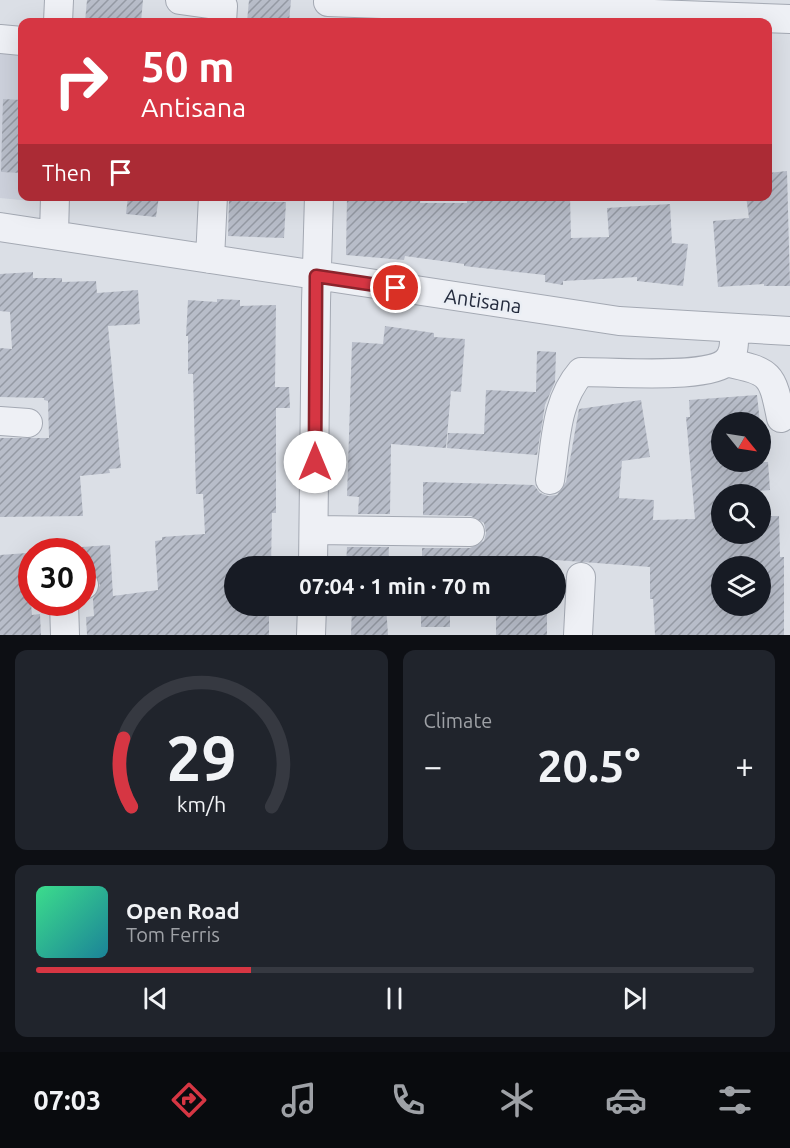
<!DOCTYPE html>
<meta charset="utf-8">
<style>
:root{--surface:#171b24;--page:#20242c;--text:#f1f3f6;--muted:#9ea1a6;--line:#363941;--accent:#d63643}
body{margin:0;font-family:Ubuntu,sans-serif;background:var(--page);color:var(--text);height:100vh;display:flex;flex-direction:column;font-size:22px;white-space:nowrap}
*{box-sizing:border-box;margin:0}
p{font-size:20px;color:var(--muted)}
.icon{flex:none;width:33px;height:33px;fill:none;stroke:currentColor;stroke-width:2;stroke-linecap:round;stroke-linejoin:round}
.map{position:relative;height:635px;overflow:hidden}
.sheet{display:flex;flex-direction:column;gap:15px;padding:15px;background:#0d0f14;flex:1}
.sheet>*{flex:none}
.banner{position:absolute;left:18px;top:18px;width:754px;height:183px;border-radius:12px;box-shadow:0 6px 24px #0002;background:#d63643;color:#fff;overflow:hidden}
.needle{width:39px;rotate:120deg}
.tools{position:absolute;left:711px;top:412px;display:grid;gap:12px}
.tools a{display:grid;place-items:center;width:60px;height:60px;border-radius:50%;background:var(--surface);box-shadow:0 6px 24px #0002;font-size:30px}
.speed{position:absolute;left:18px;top:538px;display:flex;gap:12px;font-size:30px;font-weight:700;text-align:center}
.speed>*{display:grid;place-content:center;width:78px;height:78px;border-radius:50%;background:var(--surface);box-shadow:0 6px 24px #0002;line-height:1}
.speed .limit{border:9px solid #d22;background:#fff;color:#111}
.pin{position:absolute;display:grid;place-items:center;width:51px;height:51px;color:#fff;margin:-26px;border:3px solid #fff;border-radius:50%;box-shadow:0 2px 6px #0007}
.me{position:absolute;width:66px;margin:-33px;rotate:0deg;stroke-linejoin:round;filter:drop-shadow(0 0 4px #0008)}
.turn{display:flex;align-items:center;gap:21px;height:126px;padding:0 24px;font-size:27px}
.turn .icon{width:78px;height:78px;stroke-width:2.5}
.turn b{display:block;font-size:42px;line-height:51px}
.then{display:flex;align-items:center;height:57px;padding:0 24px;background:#0003;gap:12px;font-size:22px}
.big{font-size:45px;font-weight:700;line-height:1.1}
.sheet .widget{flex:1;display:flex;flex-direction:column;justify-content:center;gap:9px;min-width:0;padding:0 21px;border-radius:12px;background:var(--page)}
.sheet .dial{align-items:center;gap:0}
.dial svg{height:156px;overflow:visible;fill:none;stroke:var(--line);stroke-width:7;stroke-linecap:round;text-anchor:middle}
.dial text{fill:var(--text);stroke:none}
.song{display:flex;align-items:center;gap:18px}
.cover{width:72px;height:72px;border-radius:9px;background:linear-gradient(135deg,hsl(150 70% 55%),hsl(190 70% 35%))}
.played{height:6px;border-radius:3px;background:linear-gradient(90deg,var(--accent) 30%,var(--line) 30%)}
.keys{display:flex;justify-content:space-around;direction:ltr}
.heat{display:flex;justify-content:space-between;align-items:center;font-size:33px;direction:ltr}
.sheet .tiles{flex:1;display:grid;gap:15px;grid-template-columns:1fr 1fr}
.widget:last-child{grid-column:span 2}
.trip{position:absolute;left:224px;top:556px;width:342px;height:60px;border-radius:30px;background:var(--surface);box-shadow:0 6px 24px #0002;font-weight:700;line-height:60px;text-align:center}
.tab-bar{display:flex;height:96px;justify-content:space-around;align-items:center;background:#090b0e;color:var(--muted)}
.tab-bar .icon{width:42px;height:42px}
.tab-bar .current{color:var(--accent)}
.tab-bar b{font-size:27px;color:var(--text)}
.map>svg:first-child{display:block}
</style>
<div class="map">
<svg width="790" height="635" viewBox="0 0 790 635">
<defs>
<pattern id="building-hatch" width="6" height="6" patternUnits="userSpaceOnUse" patternTransform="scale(1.5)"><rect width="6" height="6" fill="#b8bdc9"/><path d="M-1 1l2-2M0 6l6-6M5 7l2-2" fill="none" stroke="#959aa4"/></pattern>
</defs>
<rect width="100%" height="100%" fill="#dbdfe6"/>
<path fill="#cdd1dc" d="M0 52 22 55V196L31 197V201L0 198Z"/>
<path fill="url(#building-hatch)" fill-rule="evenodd" d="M87 0H143L141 22H85Z
M249 0H291L289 22H247Z
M3 99 22 100V173L1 172Z
M787 171 790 286H764V284L718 287 713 221 749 218 746 196H768V173Z
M128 196H159L156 217 126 214Z
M347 196H421L420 203H467V199L504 201 503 196H534L535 201 570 196 571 238 609 237 607 208 670 204 672 243 688 244 683 286 637 281V277L563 281V285L545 282V275L464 266V264L405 256 404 260 346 255Z
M229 201 286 202 284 238 228 236Z
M33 272V278H62V282L96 281 97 293 138 290 140 324 108 326 121 468 109 469 110 473 80 476 83 516 0 517V438H49L48 401 44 400V398L0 397V348L12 349 10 312 0 311V274Z
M217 299 240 300V306L276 305 275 387H289L290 408H276V513H272L271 567H234V606H269V635H87L86 617 94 616 93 599 100 585 91 567 82 568V547L110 545 113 596 158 590 155 541 162 540V537L205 534 203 494H196L193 374H188V336H186L188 300 217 302Z
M385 326 434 333V337L465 339 461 392 451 391 446 448 391 444 390 514H358L359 497 347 496 352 342 383 344Z
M537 351 556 352 555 382 545 405 537 455 447 448 448 433 484 434 486 390 536 392Z
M757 395 760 423H722V462H768L770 490 722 494V534H760V516H779L780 557H784V635H655L653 599H650V567L542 559V567H422V548H470L484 541 486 533 484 523 471 516 423 515V482L534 485 540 493 548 496 557 495 566 482 579 409 641 400 650 457 622 461 619 498 654 500 653 520 695 519 686 417H690L689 400ZM722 567H760V606H722Z
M347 547H389L388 567H346Z
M27 553 32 615 40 614 41 635H0V555Z
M352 606H386L388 635H351Z
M421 606H450V627H421Z
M496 606H547V635H496Z"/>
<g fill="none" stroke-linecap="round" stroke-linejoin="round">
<g stroke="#a4a9b3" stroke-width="30">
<path id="minor" d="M180 0 223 6 222 22
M328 2 790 19
M58 22 59 0
M0 39 22 41
M0 227 619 321 790 331
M54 235 55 196
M210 259 213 196
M726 362C771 372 772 373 781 418
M0 421 28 423
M550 480C556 442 555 402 581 372 612 372 703 379 725 363 736 354 734 340 734 328
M315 530 470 532
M313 567 316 303 319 196
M82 586 84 585
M64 603 65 635
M311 635 312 606
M578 635 581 577"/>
</g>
<use href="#minor" stroke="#eef0f5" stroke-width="28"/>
</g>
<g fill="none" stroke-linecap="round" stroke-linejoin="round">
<g stroke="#8b232c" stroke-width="15">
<path id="route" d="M315 462 316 276 396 288"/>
</g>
<use href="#route" stroke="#d63643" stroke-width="10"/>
</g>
<g text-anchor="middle" stroke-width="5" stroke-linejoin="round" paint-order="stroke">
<g font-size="20" fill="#242b3d" stroke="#eaeef4">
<text transform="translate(483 301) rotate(8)" y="7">Antisana</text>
</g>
</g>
</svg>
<div class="tools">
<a><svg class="needle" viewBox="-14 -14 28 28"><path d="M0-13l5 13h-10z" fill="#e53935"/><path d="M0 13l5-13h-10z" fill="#9ea1a6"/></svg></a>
<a><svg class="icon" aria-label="search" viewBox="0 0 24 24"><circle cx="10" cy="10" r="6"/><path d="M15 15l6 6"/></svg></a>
<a><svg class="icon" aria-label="layers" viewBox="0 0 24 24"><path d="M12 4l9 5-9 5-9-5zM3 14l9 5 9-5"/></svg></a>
</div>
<div class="speed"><div class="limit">30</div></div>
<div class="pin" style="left:396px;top:288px;background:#d93025"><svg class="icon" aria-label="arrive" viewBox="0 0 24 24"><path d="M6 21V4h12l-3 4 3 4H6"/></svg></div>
<svg class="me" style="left:315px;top:462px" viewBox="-20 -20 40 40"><circle r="19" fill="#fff"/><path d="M0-13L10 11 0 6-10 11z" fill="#d63643"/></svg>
<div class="trip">07:04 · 1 min · 70 m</div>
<div class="banner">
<div class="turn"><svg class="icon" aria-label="right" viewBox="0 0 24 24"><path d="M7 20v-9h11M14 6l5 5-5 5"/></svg><div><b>50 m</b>Antisana</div></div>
<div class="then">Then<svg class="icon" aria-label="arrive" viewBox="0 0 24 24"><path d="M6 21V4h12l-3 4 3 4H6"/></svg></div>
</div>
</div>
<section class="sheet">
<div class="tiles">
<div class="widget dial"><svg viewBox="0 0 100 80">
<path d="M14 69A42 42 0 1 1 86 69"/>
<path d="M14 69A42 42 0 0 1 10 34" stroke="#d63643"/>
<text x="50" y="56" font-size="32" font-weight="700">29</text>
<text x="50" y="72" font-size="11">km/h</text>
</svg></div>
<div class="widget"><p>Climate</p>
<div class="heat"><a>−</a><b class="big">20.5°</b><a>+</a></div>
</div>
<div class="widget">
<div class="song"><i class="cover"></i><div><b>Open Road</b><p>Tom Ferris</p></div></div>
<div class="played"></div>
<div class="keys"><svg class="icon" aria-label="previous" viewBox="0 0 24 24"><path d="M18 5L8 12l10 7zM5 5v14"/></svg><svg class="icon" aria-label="pause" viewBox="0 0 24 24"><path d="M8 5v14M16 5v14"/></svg><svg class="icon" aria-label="next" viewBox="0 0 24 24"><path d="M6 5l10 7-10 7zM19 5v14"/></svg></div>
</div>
</div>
</section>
<nav class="tab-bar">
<b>07:03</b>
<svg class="icon current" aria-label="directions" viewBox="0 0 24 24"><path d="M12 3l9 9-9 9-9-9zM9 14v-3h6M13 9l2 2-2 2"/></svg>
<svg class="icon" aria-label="music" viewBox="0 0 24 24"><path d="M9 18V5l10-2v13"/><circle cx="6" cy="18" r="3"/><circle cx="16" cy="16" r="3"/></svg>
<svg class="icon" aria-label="phone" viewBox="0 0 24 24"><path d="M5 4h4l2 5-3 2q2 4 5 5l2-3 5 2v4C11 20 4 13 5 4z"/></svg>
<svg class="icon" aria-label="climate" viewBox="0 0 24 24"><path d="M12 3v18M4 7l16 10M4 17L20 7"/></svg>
<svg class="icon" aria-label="car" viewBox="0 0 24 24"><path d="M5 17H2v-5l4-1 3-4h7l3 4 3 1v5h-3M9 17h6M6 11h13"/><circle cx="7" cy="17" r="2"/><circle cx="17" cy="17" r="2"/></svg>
<svg class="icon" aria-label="filters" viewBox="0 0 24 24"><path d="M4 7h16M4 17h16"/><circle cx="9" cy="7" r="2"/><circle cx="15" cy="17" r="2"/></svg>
</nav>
